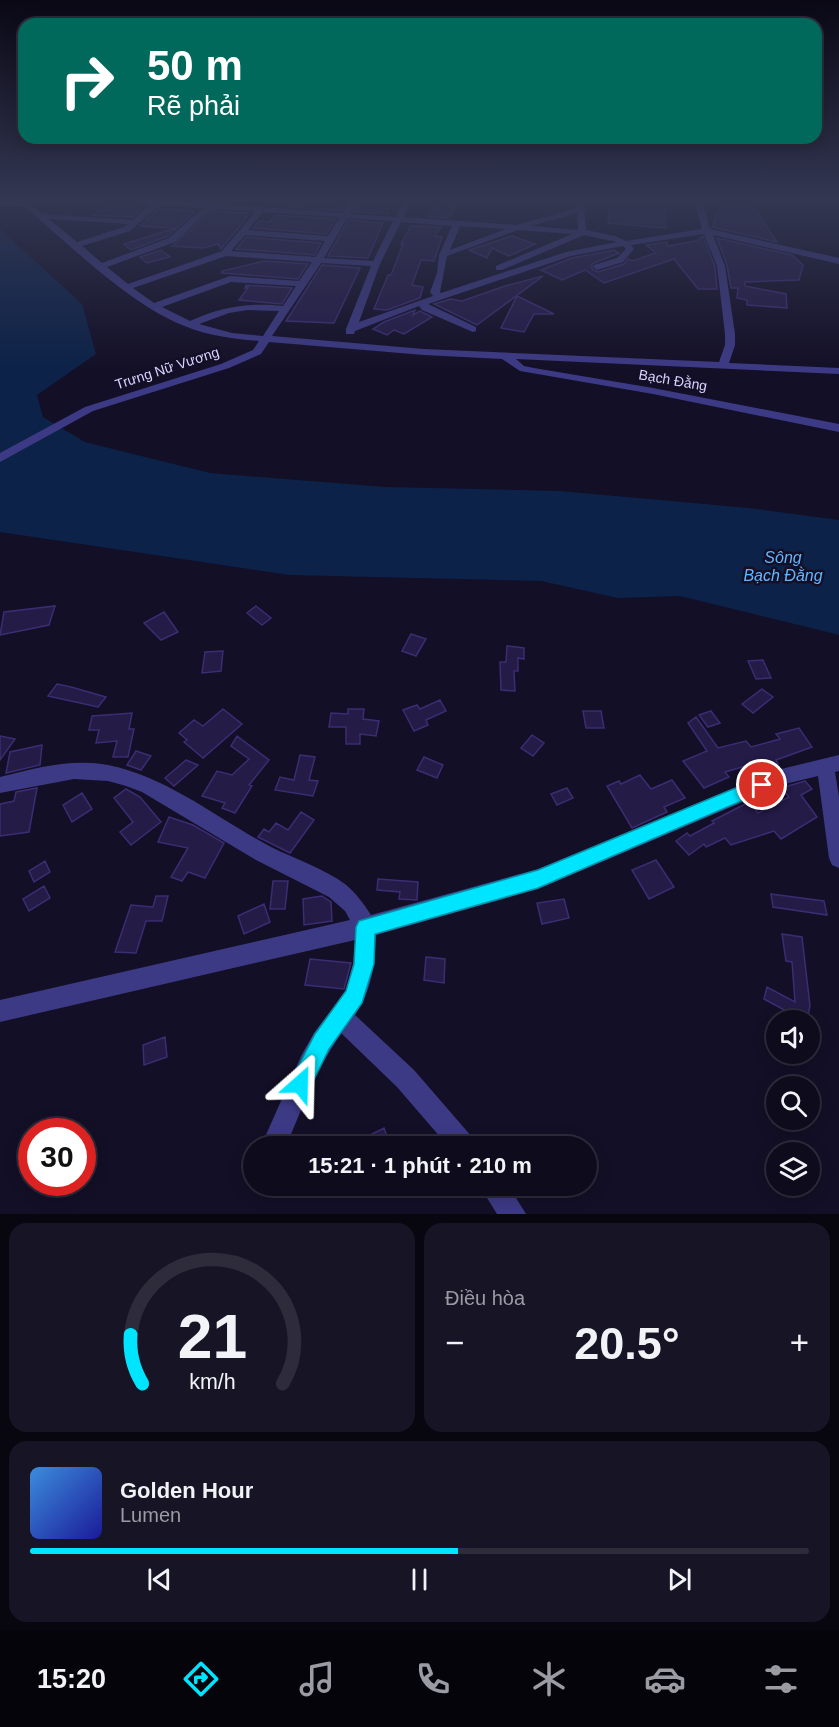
<!DOCTYPE html>
<html lang="vi">
<meta charset="utf-8">
<style>
:root{--surface:#0e0b1c;--page:#171425;--text:#f1f3f6;--muted:#9b9ba3;--line:#2e2b3b;--accent:#00e5ff}
body{margin:0;font-family:Helvetica,sans-serif;background:var(--page);color:var(--text);height:100vh;display:flex;flex-direction:column;font-size:22px;white-space:nowrap}
*{box-sizing:border-box;margin:0}
p{font-size:20px;color:var(--muted)}
.icon{flex:none;width:33px;height:33px;fill:none;stroke:currentColor;stroke-width:2;stroke-linecap:round;stroke-linejoin:round}
.map{position:relative;height:1214px;overflow:hidden}
.sheet{display:flex;flex-direction:column;gap:9px;padding:9px;background:#08060f;flex:1}
.sheet>*{flex:none}
.hud{position:absolute;left:18px;top:18px;width:804px;height:126px;border-radius:18px;box-shadow:0 3px 15px #0003,0 0 0 2px var(--line);background:#00695c;color:#fff;overflow:hidden}
.controls{position:absolute;left:766px;top:1010px;display:grid;gap:12px}
.controls a{display:grid;place-items:center;width:54px;height:54px;border-radius:50%;background:var(--surface);box-shadow:0 3px 15px #0003,0 0 0 2px var(--line);font-size:30px}
.speed{position:absolute;left:18px;top:1118px;display:flex;gap:12px;font-size:30px;font-weight:700;text-align:center}
.speed>*{display:grid;place-content:center;width:78px;height:78px;border-radius:50%;background:var(--surface);box-shadow:0 3px 15px #0003,0 0 0 2px var(--line);line-height:1}
.speed .limit{border:9px solid #d22;background:#fff;color:#111}
.pin{position:absolute;display:grid;place-items:center;width:51px;height:51px;color:#fff;margin:-26px;border:3px solid #fff;border-radius:50%;box-shadow:0 2px 6px #0007}
.me{position:absolute;width:66px;margin:-33px;rotate:25deg;stroke-linejoin:round;filter:drop-shadow(0 0 4px #0008)}
.turn{display:flex;align-items:center;gap:21px;height:126px;padding:0 30px;font-size:27px}
.turn .icon{width:78px;height:78px;stroke-width:2.5}
.turn b{display:block;font-size:42px;line-height:51px}
.big{font-size:45px;font-weight:700;line-height:1.1}
.sheet .tile{flex:1;display:flex;flex-direction:column;justify-content:center;gap:9px;min-width:0;padding:0 21px;border-radius:18px;background:var(--page)}
.sheet .dial{align-items:center;gap:0}
.dial svg{height:156px;overflow:visible;fill:none;stroke:var(--line);stroke-width:7;stroke-linecap:round;text-anchor:middle}
.dial text{fill:var(--text);stroke:none}
.song{display:flex;align-items:center;gap:18px}
.cover{width:72px;height:72px;border-radius:9px;background:linear-gradient(135deg,hsl(210 70% 55%),hsl(240 70% 35%))}
.played{height:6px;border-radius:3px;background:linear-gradient(90deg,var(--accent) 55%,var(--line) 55%)}
.keys{display:flex;justify-content:space-around;direction:ltr}
.heat{display:flex;justify-content:space-between;align-items:center;font-size:33px;direction:ltr}
.sheet .tiles{flex:1;display:grid;gap:9px;grid-template-columns:1fr 1fr}
.tile:last-child{grid-column:span 2}
.trip{position:absolute;left:243px;top:1136px;width:354px;height:60px;border-radius:30px;background:var(--surface);box-shadow:0 3px 15px #0003,0 0 0 2px var(--line);font-weight:700;line-height:60px;text-align:center}
.menu{display:flex;height:96px;justify-content:space-around;align-items:center;background:#06040b;color:var(--muted)}
.menu .icon{width:42px;height:42px}
.menu .on{color:var(--accent)}
.menu b{font-size:27px;color:var(--text)}
.map>svg:first-child{display:block}
</style>
<div class="map">
<svg width="839" height="1214" viewBox="0 0 839 1214">
<rect width="100%" height="100%" fill="#130f26"/>
<path fill="#0c2248" d="M0 229 82 304 96 354 37 395 43 417 85 442 210 473 385 487 560 491 749 508 839 520V635L680 596 618 598 541 581 290 575 0 532Z"/>
<path fill="#241b47" stroke="#3b2d73" stroke-width="1.5" d="M286 200H347L341 211 281 206Z
M360 200 378 201 393 200 387 214 354 212Z
M436 200H450L448 203 457 204 448 218 428 217Z
M611 200H665L666 228 608 223Z
M107 205 129 207 145 206 133 217 93 215Z
M753 206 777 242 712 227 720 207Z
M160 208 195 212 168 236 131 250 124 244 176 228 140 226Z
M212 211 248 213 245 220 221 249 218 244 204 248 172 246Z
M275 215 336 219 327 234 253 228 259 221 270 222Z
M348 220 383 223 368 258 328 256Z
M411 226 441 227 435 236 442 237 434 261 421 260 412 285 423 287 420 298 387 310 374 309 388 275H391L403 244H401Z
M512 236 535 244 509 256 492 248 487 258 469 250Z
M703 236 715 267 717 289H698L674 259 604 283 585 270 562 280 541 270 572 258 614 250 619 253 592 264V269L598 272 624 264 628 259 632 261 656 253 646 245 667 242V246L696 241Z
M246 237 321 243 315 255 236 249Z
M717 238 792 255 803 265 799 280 745 282V286L786 294 787 308 747 305V300L737 298 738 288H731L727 265Z
M161 250 170 257 147 263 140 257Z
M264 261 308 264 298 279 222 273V271Z
M322 265 360 268 334 323 286 321Z
M543 276 477 325 434 304 451 299 462 301 505 286Z
M246 285 292 288 282 304 239 300 249 286 245 288Z
M517 296 554 314H534L524 332 501 328Z
M415 310 413 315 420 311 432 317 404 334 394 330 387 335 373 329 384 322Z
M55 606 49 625 0 635 4 612Z
M256 606 271 618 262 625 247 613Z
M164 612 178 632 161 640 144 623Z
M411 634 426 639 416 656 402 651Z
M507 646 524 648V659L518 658V671H514L515 691 501 690 500 662H506Z
M223 651 221 671 202 673 205 652Z
M763 660 771 678 756 679 748 661Z
M57 684 71 687 106 697 98 707 48 696Z
M762 689 773 697 753 713 742 704Z
M440 700 446 711 426 720 428 725 414 731 403 710 417 705 420 709Z
M223 709 242 724 203 758 184 742 187 740 179 733 194 720 203 726Z
M348 709H364L363 719 379 721 376 736 360 734V744H346V727H329L331 713 348 714Z
M583 711H601L604 728H586Z
M711 711 720 723 708 727 699 715Z
M132 713 129 729H134L128 757H113L117 741 96 743 99 730H89L92 716Z
M696 717 718 748 746 741 751 747 780 739 776 734 799 728 812 747 776 760 778 764 768 767 763 761 725 772 729 777 704 788 683 761 707 751 688 723Z
M532 735 544 743 533 756 521 748Z
M0 736 15 739 0 760Z
M237 736 269 760 249 785 252 786 235 813 222 808 225 803 202 796 217 771 232 775 249 759 231 746Z
M42 745 40 765 6 773 10 752Z
M136 751 151 756 141 770 127 765Z
M300 755 315 757 309 780 318 781 313 796 275 790 280 777 294 780Z
M424 757 443 765 437 778 417 770Z
M186 760 198 765 174 786 165 778Z
M640 775 651 789 672 780 685 798 664 807 667 812 632 828 607 786 619 781 621 784Z
M805 781 812 789 801 795 817 817 781 839 774 831 731 845 725 838 706 847 704 844 689 855 676 841 687 833 690 836 714 823 712 821 749 802 758 813 789 797 781 788Z
M37 788 29 832 0 836V804L14 801 16 792Z
M567 788 573 798 557 805 551 794Z
M126 789 140 797 161 822 131 845 120 832 133 822 114 798Z
M82 793 92 809 72 822 63 805Z
M301 812 314 820 290 853 258 837 264 829 269 832 276 823 288 830Z
M169 817 193 825 224 843 205 878 188 872 182 881 171 877 188 848 158 842Z
M656 860 674 887 649 899 632 870Z
M45 861 50 872 34 882 29 871Z
M378 879 418 882 417 900 399 899 400 892 377 890Z
M273 881H288L285 909H270Z
M44 886 50 898 29 911 23 899Z
M771 894 824 901 827 915 773 907Z
M156 896H168L162 921H146L136 953 115 952 131 905 153 907Z
M322 896 331 902 332 921 304 925 303 899Z
M564 899 569 918 542 924 537 903Z
M264 904 270 922 244 934 238 916Z
M782 934 802 937 810 1006 807 1020H803L764 999 767 987 795 1002 792 962 786 961Z
M426 957 445 959 444 983 424 980Z
M310 959 351 963 344 989 305 985Z
M165 1037 167 1057 144 1065 143 1045Z
M384 1128 390 1146H348Z"/>
<g fill="none" stroke-linecap="round" stroke-linejoin="round">
<path fill="#3d3a85" fill-rule="evenodd" d="M0 200 19 203 36 200V204L31 205 43 214 133 220 151 204 124 200H164L342 213 350 200H358L350 214 396 217 404 200H412L403 217 517 225 577 208 576 200H584L586 230 615 236 626 241 702 229 694 200H702L710 229 839 258V264L713 235 725 266 735 334V345L729 363 839 368V374L516 359 524 366 534 368 653 388 839 424V432L653 394 520 371 502 359 424 355 269 342 261 354 229 368 93 411 0 462V453L85 407 221 364 253 350 259 341C235 339 209 336 187 327 131 306 70 245 24 206H3L0 205ZM160 205 203 208 169 238 102 263 82 246 130 231ZM211 209 256 211 222 251 128 284 107 267 175 242ZM263 212 340 217 328 236 248 230ZM577 213 578 230 531 226ZM347 218 393 221 373 261 324 258ZM49 219 128 224 124 227 77 242ZM401 222 452 226 439 255 437 273 430 292 433 296 359 322 380 264ZM460 226 506 229 450 250ZM518 230 572 234 496 266V270H502L584 235 617 242 566 252 441 293 440 292 447 256ZM704 234 717 266 725 334V345L719 362 424 349 272 336 321 263 371 266 346 329V334H354L355 331 419 306 422 310 473 332 476 331V327L428 304 571 256 623 246 626 249 617 258 594 265 593 267 597 270 623 262 634 249 631 245ZM245 235 325 241 316 257 231 251ZM226 256 312 262 299 281 230 276 154 303 133 288ZM231 282 296 286 283 306C249 302 221 307 190 321L162 307ZM247 310 279 311 263 336 232 333 199 324 229 313Z
M839 755V771L835 772 839 797V868L832 865 829 858 818 776 785 784 538 889 376 935C375 963 372 991 355 1015L414 1070 472 1137 475 1146H448L397 1087 341 1033 317 1072 286 1146H261L301 1056 314 1033 346 990 353 964 355 940 0 1022V1000L350 920 345 911 329 897 256 860 142 792 126 786 108 781 74 779 0 793V777C35 768 72 758 108 765 168 777 218 819 271 847 295 859 323 868 345 884 356 893 363 903 371 915L538 869 777 770Z
M479 1185H508L526 1214H497Z"/>
</g>
<linearGradient id="sky" x2="0" y2="1"><stop stop-color="#0a0815"/><stop offset="0.54" stop-color="#333752"/><stop offset="1" stop-color="#333752" stop-opacity="0"/></linearGradient>
<rect width="839" height="370" fill="url(#sky)"/>
<path fill="#00e5ff" stroke="#0095a6" stroke-width="1.5" d="M762 777 767 779 770 785 767 790 538 888 375 934 374 964 362 1003 329 1049 308 1092 300 1095 292 1092 289 1084 315 1034 346 991 354 964 356 927 359 921 538 870Z"/>
<g text-anchor="middle" stroke-width="5" stroke-linejoin="round" paint-order="stroke">
<g font-size="14" fill="#d9d4ff" stroke="#130f26">
<text transform="translate(167 368) rotate(-18)" y="5">Trưng Nữ Vương</text>
<text transform="translate(673 380) rotate(10)" y="5">Bạch Đằng</text>
</g>
<g font-size="16" font-style="italic" fill="#62b6ff" stroke="#130f26">
<text x="783" y="563">Sông<tspan x="783" dy="18">Bạch Đằng</tspan></text>
</g>
</g>
</svg>
<div class="controls">
<a><svg class="icon" aria-label="sound" viewBox="0 0 24 24"><path d="M4 9h4l5-4v14l-5-4H4zM17 9q2 3 0 6"/></svg></a>
<a><svg class="icon" aria-label="search" viewBox="0 0 24 24"><circle cx="10" cy="10" r="6"/><path d="M15 15l6 6"/></svg></a>
<a><svg class="icon" aria-label="layers" viewBox="0 0 24 24"><path d="M12 4l9 5-9 5-9-5zM3 14l9 5 9-5"/></svg></a>
</div>
<div class="speed"><div class="limit">30</div></div>
<div class="pin" style="left:762px;top:785px;background:#d93025"><svg class="icon" aria-label="arrive" viewBox="0 0 24 24"><path d="M6 21V4h12l-3 4 3 4H6"/></svg></div>
<svg class="me" style="left:300px;top:1084px" viewBox="-20 -20 40 40"><path d="M0-17L14 15 0 8-14 15z" fill="#00e5ff" stroke="#fff" stroke-width="4"/></svg>
<div class="trip">15:21 · 1 phút · 210 m</div>
<div class="hud">
<div class="turn"><svg class="icon" aria-label="right" viewBox="0 0 24 24"><path d="M7 20v-9h11M14 6l5 5-5 5"/></svg><div><b>50 m</b>Rẽ phải</div></div>
</div>
</div>
<section class="sheet">
<div class="tiles">
<div class="tile dial"><svg viewBox="0 0 100 80">
<path d="M14 69A42 42 0 1 1 86 69"/>
<path d="M14 69A42 42 0 0 1 8 44" stroke="#00e5ff"/>
<text x="50" y="56" font-size="32" font-weight="700">21</text>
<text x="50" y="72" font-size="11">km/h</text>
</svg></div>
<div class="tile"><p>Điều hòa</p>
<div class="heat"><a>−</a><b class="big">20.5°</b><a>+</a></div>
</div>
<div class="tile">
<div class="song"><i class="cover"></i><div><b>Golden Hour</b><p>Lumen</p></div></div>
<div class="played"></div>
<div class="keys"><svg class="icon" aria-label="previous" viewBox="0 0 24 24"><path d="M18 5L8 12l10 7zM5 5v14"/></svg><svg class="icon" aria-label="pause" viewBox="0 0 24 24"><path d="M8 5v14M16 5v14"/></svg><svg class="icon" aria-label="next" viewBox="0 0 24 24"><path d="M6 5l10 7-10 7zM19 5v14"/></svg></div>
</div>
</div>
</section>
<nav class="menu">
<b>15:20</b>
<svg class="icon on" aria-label="directions" viewBox="0 0 24 24"><path d="M12 3l9 9-9 9-9-9zM9 14v-3h6M13 9l2 2-2 2"/></svg>
<svg class="icon" aria-label="music" viewBox="0 0 24 24"><path d="M9 18V5l10-2v13"/><circle cx="6" cy="18" r="3"/><circle cx="16" cy="16" r="3"/></svg>
<svg class="icon" aria-label="phone" viewBox="0 0 24 24"><path d="M5 4h4l2 5-3 2q2 4 5 5l2-3 5 2v4C11 20 4 13 5 4z"/></svg>
<svg class="icon" aria-label="climate" viewBox="0 0 24 24"><path d="M12 3v18M4 7l16 10M4 17L20 7"/></svg>
<svg class="icon" aria-label="car" viewBox="0 0 24 24"><path d="M5 17H2v-5l4-1 3-4h7l3 4 3 1v5h-3M9 17h6M6 11h13"/><circle cx="7" cy="17" r="2"/><circle cx="17" cy="17" r="2"/></svg>
<svg class="icon" aria-label="filters" viewBox="0 0 24 24"><path d="M4 7h16M4 17h16"/><circle cx="9" cy="7" r="2"/><circle cx="15" cy="17" r="2"/></svg>
</nav>
